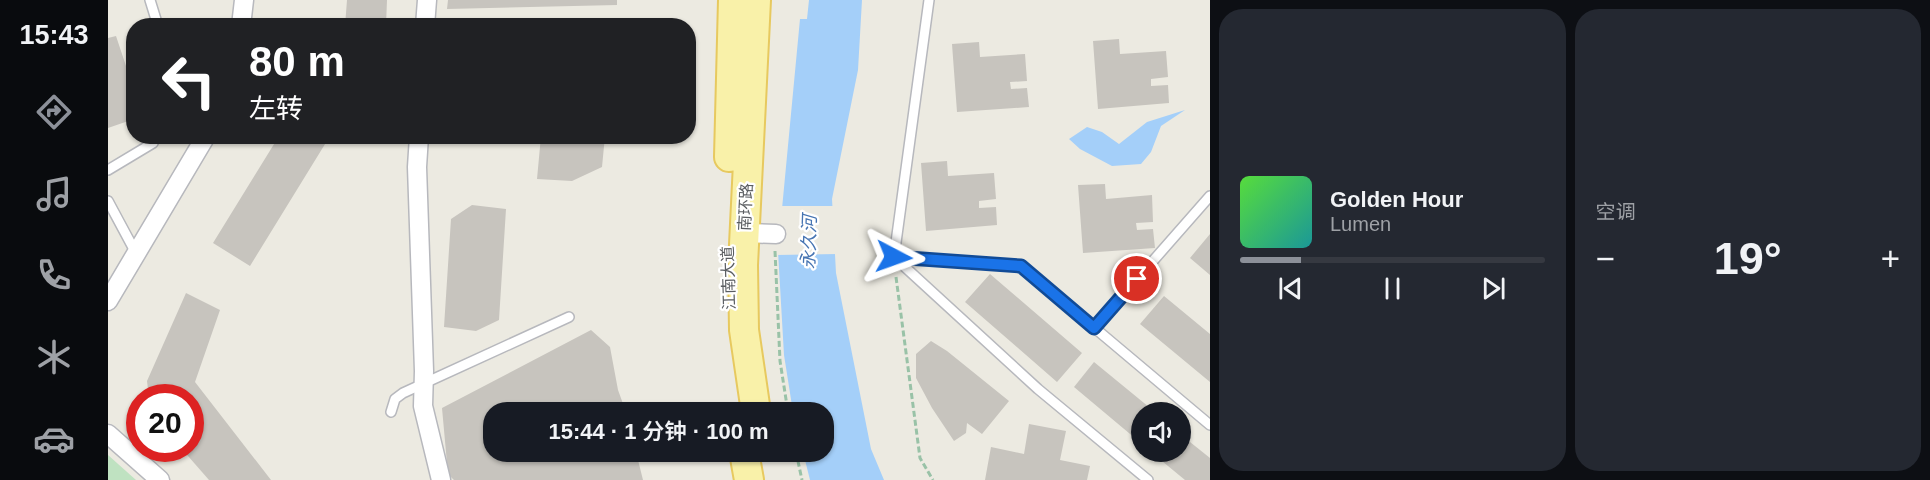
<!DOCTYPE html>
<html lang="zh">
<meta charset="utf-8">
<style>
:root{--surface:#171b24;--page:#242831;--text:#f1f3f6;--muted:#9ea1a6;--line:#363941;--accent:#8c9099}
body{margin:0;font-family:Arial,"Noto Sans SC",sans-serif;background:var(--page);color:var(--text);height:100vh;display:flex;flex-direction:column;font-size:22px;white-space:nowrap}
*{box-sizing:border-box;margin:0}
p{font-size:20px;color:var(--muted)}
.icon{flex:none;width:33px;height:33px;fill:none;stroke:currentColor;stroke-width:2;stroke-linecap:round;stroke-linejoin:round}
.map{position:relative;flex:1;overflow:hidden}
.drawer{display:flex;flex-direction:column;gap:9px;padding:9px;background:#0d0f14;width:720px}
.drawer>*{flex:none}
.guide{position:absolute;left:18px;top:18px;width:570px;height:126px;border-radius:24px;box-shadow:0 2px 4px #0004;background:#202124;color:#fff;overflow:hidden}
.controls{position:absolute;left:1023px;top:402px;display:grid;gap:12px}
.controls a{display:grid;place-items:center;width:60px;height:60px;border-radius:50%;background:var(--surface);box-shadow:0 2px 4px #0004;font-size:30px}
.speed{position:absolute;left:18px;top:384px;display:flex;gap:12px;font-size:30px;font-weight:700;text-align:center}
.speed>*{display:grid;place-content:center;width:78px;height:78px;border-radius:50%;background:var(--surface);box-shadow:0 2px 4px #0004;line-height:1}
.speed .limit{border:9px solid #d22;background:#fff;color:#111}
.pin{position:absolute;display:grid;place-items:center;width:51px;height:51px;color:#fff;margin:-26px;border:3px solid #fff;border-radius:50%;box-shadow:0 2px 6px #0007}
.me{position:absolute;width:66px;margin:-33px;rotate:94deg;stroke-linejoin:round;filter:drop-shadow(0 0 4px #0008)}
.turn{display:flex;align-items:center;gap:21px;height:126px;padding:0 24px;font-size:27px}
.turn .icon{width:78px;height:78px;stroke-width:2.5}
.turn b{display:block;font-size:42px;line-height:51px}
.big{font-size:45px;font-weight:600;line-height:1.1}
.drawer .tile{flex:1;display:flex;flex-direction:column;justify-content:center;gap:9px;min-width:0;padding:0 21px;border-radius:24px;background:var(--page)}
.song{display:flex;align-items:center;gap:18px}
.cover{width:72px;height:72px;border-radius:9px;background:linear-gradient(135deg,hsl(110 70% 55%),hsl(180 70% 35%))}
.played{height:6px;border-radius:3px;background:linear-gradient(90deg,var(--accent) 20%,var(--line) 20%)}
.keys{display:flex;justify-content:space-around;direction:ltr}
.heat{display:flex;justify-content:space-between;align-items:center;font-size:33px;direction:ltr}
.drawer .tiles{flex:1;display:grid;gap:9px;grid-template-columns:repeat(2,1fr)}
.trip{position:absolute;left:375px;top:402px;width:351px;height:60px;border-radius:24px;background:var(--surface);box-shadow:0 2px 4px #0004;font-weight:600;line-height:60px;text-align:center}
main{display:flex;flex:1;min-height:0}
.tabs{display:flex;flex-direction:column;width:108px;justify-content:space-around;align-items:center;background:#090b0e;color:var(--muted)}
.tabs .icon{width:42px;height:42px}
.tabs .on{color:var(--accent)}
.tabs b{font-size:27px;color:var(--text)}
.map>svg:first-child{display:block}
</style>
<main>
<nav class="tabs">
<b>15:43</b>
<svg class="icon on" aria-label="directions" viewBox="0 0 24 24"><path d="M12 3l9 9-9 9-9-9zM9 14v-3h6M13 9l2 2-2 2"/></svg>
<svg class="icon" aria-label="music" viewBox="0 0 24 24"><path d="M9 18V5l10-2v13"/><circle cx="6" cy="18" r="3"/><circle cx="16" cy="16" r="3"/></svg>
<svg class="icon" aria-label="phone" viewBox="0 0 24 24"><path d="M5 4h4l2 5-3 2q2 4 5 5l2-3 5 2v4C11 20 4 13 5 4z"/></svg>
<svg class="icon" aria-label="climate" viewBox="0 0 24 24"><path d="M12 3v18M4 7l16 10M4 17L20 7"/></svg>
<svg class="icon" aria-label="car" viewBox="0 0 24 24"><path d="M5 17H2v-5l4-1 3-4h7l3 4 3 1v5h-3M9 17h6M6 11h13"/><circle cx="7" cy="17" r="2"/><circle cx="17" cy="17" r="2"/></svg>
</nav>
<div class="map">
<svg width="1102" height="480" viewBox="0 0 1102 480">
<rect width="100%" height="100%" fill="#eceae1"/>
<path fill="#bfe2c1" d="M0 455 28 480H0Z"/>
<path fill="#a4cff9" d="M701 0H754L750 70 724 199 728 273 763 449 776 480H702L695 452H716V412H685L676 355 670 251 692 19H699Z
M1077 110 1053 126 1043 152 1033 164 1004 166 972 149 961 139 979 127 994 132 1011 144 1039 122Z"/>
<path fill="#eceae1" d="M672 206H727L730 254 668 255Z"/>
<path fill="#c7c4be" d="M239 0H279L278 26H237Z
M340 0H509V5L339 9Z
M8 36 26 90V119L0 128V38Z
M1011 39 1012 54 1058 51 1060 77 1043 79V86L1060 85 1061 103 990 109 985 41Z
M871 42 872 57 917 54 919 81 902 82 903 89 919 88 921 107 849 112 844 44Z
M171 136H222L142 266 105 243Z
M433 136H497L494 167 464 181 429 179Z
M839 161 840 176 886 173 888 199 871 201V208L888 207 889 225 818 231 813 163Z
M997 184 998 199 1044 195 1045 222 1028 223 1029 230 1045 229 1047 248 975 253 970 185Z
M364 205 398 209 391 320 368 331 336 327 343 219Z
M1102 234V275L1082 258Z
M882 274 974 353 949 382 857 302Z
M78 293 112 310 87 382 163 480H101L73 448H82V398H41L39 381Z
M1056 296 1102 334V382L1032 324Z
M483 330 502 347 510 390 518 412H386V452H528L535 480H346L340 474 334 408Z
M823 341 839 351 901 401 874 434 859 423 858 433 846 441 824 408 808 378V354Z
M986 362 1047 412H1034V444L966 387Z
M921 424 958 431 952 460 982 466 979 480H877L883 447 916 454Z
M1072 434 1102 458V480H1077L1043 452H1072Z"/>
<g fill="none" stroke-linecap="round" stroke-linejoin="round">
<g stroke="#b7b8bd" stroke-width="12">
<path id="lane" d="M42 0 50 26
M0 170 45 143 48 136
M0 201 29 255
M786 257 913 266 1102 425
M786 257 930 389 1040 480
M786 257 821 0
M986 328 1102 196
M283 412 287 399 295 393 461 317"/>
</g>
<g stroke="#b7b8bd" stroke-width="21">
<path id="street" d="M133 26 136 0
M317 26 319 0
M311 136 309 167 316 371 315 406 333 480
M636 233 668 234
M0 301 98 136
M0 434 52 480"/>
</g>
<g stroke="#e7c95f" stroke-width="32">
<path id="primary" d="M648 0 635 265 636 330 648 412
M621 157 625 0
M636 452 641 480"/>
</g>
<path stroke="#99c2a7" stroke-width="3" stroke-dasharray="6 3" stroke-linecap="butt" d="M667 251 672 361 680 412
M788 277 812 458 825 480
M688 452 694 480"/>
<use href="#lane" stroke="#fff" stroke-width="9"/>
<use href="#street" stroke="#fff" stroke-width="18"/>
<use href="#primary" stroke="#f9f1a9" stroke-width="28"/>
</g>
<g fill="none" stroke-linecap="round" stroke-linejoin="round">
<g stroke="#114b97" stroke-width="15">
<path id="route" d="M786 257 913 266 986 328 1029 279"/>
</g>
<use href="#route" stroke="#1a73e8" stroke-width="10"/>
</g>
<g text-anchor="middle" stroke-width="4.5" stroke-linejoin="round" paint-order="stroke">
<g font-size="16" fill="#5a5d61" stroke="#fff">
<text transform="translate(637 207) rotate(-87)" y="6">南环路</text>
<text transform="translate(620 278) rotate(-92)" y="6">江南大道</text>
</g>
<g font-size="18" font-style="italic" fill="#4674b2" stroke="#fff">
<text transform="translate(701 242) rotate(-88)" y="6">永久河</text>
</g>
</g>
</svg>
<div class="controls">
<a><svg class="icon" aria-label="sound" viewBox="0 0 24 24"><path d="M4 9h4l5-4v14l-5-4H4zM17 9q2 3 0 6"/></svg></a>
</div>
<div class="speed"><div class="limit">20</div></div>
<div class="pin" style="left:1029px;top:279px;background:#d93025"><svg class="icon" aria-label="arrive" viewBox="0 0 24 24"><path d="M6 21V4h12l-3 4 3 4H6"/></svg></div>
<svg class="me" style="left:786px;top:257px" viewBox="-20 -20 40 40"><path d="M0-17L14 15 0 8-14 15z" fill="#1a73e8" stroke="#fff" stroke-width="4"/></svg>
<div class="trip">15:44 · 1 分钟 · 100 m</div>
<div class="guide">
<div class="turn"><svg class="icon" aria-label="left" viewBox="0 0 24 24"><path d="M17 20v-9H6M10 6l-5 5 5 5"/></svg><div><b>80 m</b>左转</div></div>
</div>
</div>
<section class="drawer">
<div class="tiles">
<div class="tile">
<div class="song"><i class="cover"></i><div><b>Golden Hour</b><p>Lumen</p></div></div>
<div class="played"></div>
<div class="keys"><svg class="icon" aria-label="previous" viewBox="0 0 24 24"><path d="M18 5L8 12l10 7zM5 5v14"/></svg><svg class="icon" aria-label="pause" viewBox="0 0 24 24"><path d="M8 5v14M16 5v14"/></svg><svg class="icon" aria-label="next" viewBox="0 0 24 24"><path d="M6 5l10 7-10 7zM19 5v14"/></svg></div>
</div>
<div class="tile"><p>空调</p>
<div class="heat"><a>−</a><b class="big">19°</b><a>+</a></div>
</div>
</div>
</section>
</main>
